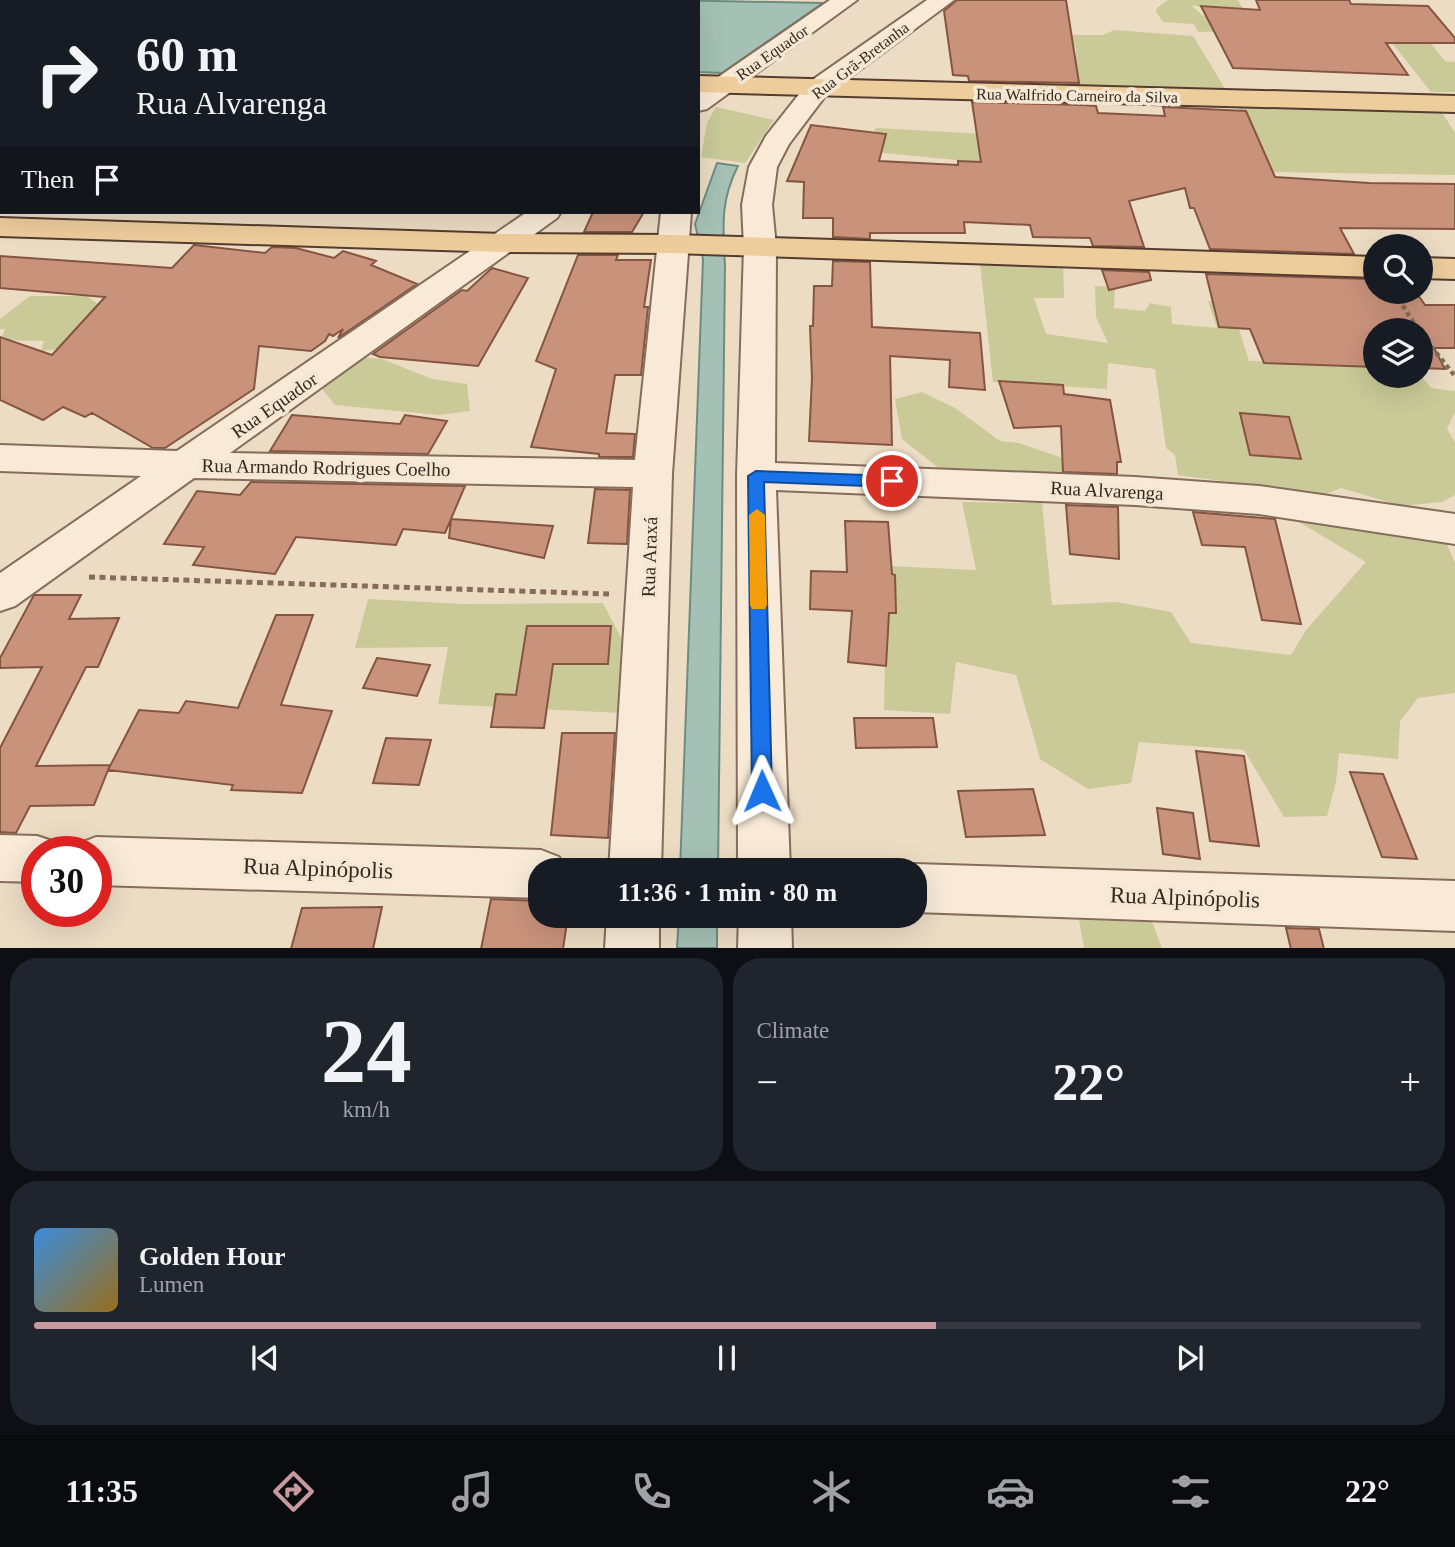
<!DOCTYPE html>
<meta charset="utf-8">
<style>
:root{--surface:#171b24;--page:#20242c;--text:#f1f3f6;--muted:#9ea1a6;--line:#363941;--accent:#c79aa0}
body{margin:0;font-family:Georgia,serif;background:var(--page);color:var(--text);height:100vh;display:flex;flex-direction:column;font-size:26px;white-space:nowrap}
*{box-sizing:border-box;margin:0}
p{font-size:23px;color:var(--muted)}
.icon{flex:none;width:38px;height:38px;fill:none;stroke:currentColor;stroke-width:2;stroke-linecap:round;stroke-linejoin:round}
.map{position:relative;height:948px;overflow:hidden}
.drawer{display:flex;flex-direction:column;gap:10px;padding:10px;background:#0d0f14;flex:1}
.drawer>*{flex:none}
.banner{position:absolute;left:0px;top:0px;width:700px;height:214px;box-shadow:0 7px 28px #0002;background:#171b24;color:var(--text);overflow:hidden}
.buttons{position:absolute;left:1363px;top:234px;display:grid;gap:14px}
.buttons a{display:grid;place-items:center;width:70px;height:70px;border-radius:50%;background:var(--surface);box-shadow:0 7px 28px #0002;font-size:35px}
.speed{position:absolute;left:21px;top:836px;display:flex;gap:14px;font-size:35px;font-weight:700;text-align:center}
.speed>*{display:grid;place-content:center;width:91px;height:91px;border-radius:50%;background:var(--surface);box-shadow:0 7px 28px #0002;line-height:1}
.speed .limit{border:10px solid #d22;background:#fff;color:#111}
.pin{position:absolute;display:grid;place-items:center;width:60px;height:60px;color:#fff;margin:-30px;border:4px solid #fff;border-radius:50%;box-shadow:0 2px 7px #0007}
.me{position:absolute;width:77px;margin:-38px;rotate:359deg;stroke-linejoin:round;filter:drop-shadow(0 0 5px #0008)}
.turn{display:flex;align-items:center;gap:24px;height:147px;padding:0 21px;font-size:32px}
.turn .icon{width:91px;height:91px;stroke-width:2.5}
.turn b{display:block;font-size:49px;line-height:60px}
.then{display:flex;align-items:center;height:66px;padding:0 21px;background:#0003;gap:14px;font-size:26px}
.big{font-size:52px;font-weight:700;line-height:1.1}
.drawer .tile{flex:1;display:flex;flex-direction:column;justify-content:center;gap:10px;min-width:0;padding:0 24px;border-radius:28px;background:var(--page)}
.drawer .dial{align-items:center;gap:0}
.dial b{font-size:91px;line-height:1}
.song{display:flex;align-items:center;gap:21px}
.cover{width:84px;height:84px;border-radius:10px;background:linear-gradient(135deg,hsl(210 70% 55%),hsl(40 70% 35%))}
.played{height:7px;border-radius:4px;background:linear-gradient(90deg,var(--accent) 65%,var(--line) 65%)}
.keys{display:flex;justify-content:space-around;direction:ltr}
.heat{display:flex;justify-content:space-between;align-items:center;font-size:38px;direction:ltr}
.drawer .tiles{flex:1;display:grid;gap:10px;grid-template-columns:1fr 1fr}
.tile:last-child{grid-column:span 2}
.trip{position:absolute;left:528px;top:858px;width:399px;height:70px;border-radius:28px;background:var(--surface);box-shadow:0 7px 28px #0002;font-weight:700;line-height:70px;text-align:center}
.tab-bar{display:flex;height:112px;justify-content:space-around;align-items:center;background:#090b0e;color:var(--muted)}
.tab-bar .icon{width:49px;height:49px}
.tab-bar .active{color:var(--accent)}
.tab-bar b{font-size:32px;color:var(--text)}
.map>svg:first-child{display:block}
</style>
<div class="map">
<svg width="1455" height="949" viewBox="0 0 1455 949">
<rect width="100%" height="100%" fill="#ecdcc4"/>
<path fill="#c9ca98" d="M1168 0H1238L1246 15 1191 5 1202 15 1242 31 1198 32 1194 24 1163 22 1156 12 1157 8Z
M1114 30 1193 36 1226 90 1077 86 1076 49 1071 35H1103Z
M1389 39 1428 40 1445 61 1455 62V92H1431Z
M716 107 774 120 745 163 701 157 707 123Z
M1237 107 1441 111 1455 133V175L1272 172Z
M876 128 1001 135 1007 165 865 151Z
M1063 261 1064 298H1034L1046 334 1108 343 1096 317 1095 286 1115 287 1114 308 1145 311 1150 303 1171 307 1172 324 1217 328 1208 301H1230L1249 361 1375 365 1376 376H1421L1431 388 1455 391V412L1447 429 1455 442V495L1442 502 1402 506 1341 488 1312 500 1244 484 1178 475 1175 455 1166 448 1155 369 1108 363 1107 389 993 382 980 263Z
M30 296H87L98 304 71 348 41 351 44 341 0 340 5 329H0V319Z
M357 357 382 359 432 379 467 384 470 411 439 415 335 405 319 385Z
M922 392 955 408 1000 441 1019 443 1074 462 1071 479 940 469 902 439 895 399Z
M962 502 1042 503 1052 605 1116 602 1171 612 1191 643 1291 655 1306 630 1366 562 1294 519 1447 544 1455 563V693L1418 698 1400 721 1398 759 1339 753 1336 782 1327 816 1284 817 1244 750 1139 742 1131 783 1088 789 1040 759 1016 675 956 662 950 714 884 710 887 566 976 570Z
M368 599 463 604 603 603 626 647 621 713 438 704 448 647 355 648Z
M1079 920 1152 922 1162 948H1084Z"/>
<path fill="#a5c0b5" stroke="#6d8d82" stroke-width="2" d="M663 0 823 3 722 73 698 72V2H661Z
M717 163 738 166C720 201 723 227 725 265L718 870H680L703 259 695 224Z
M679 915H717V948H677Z"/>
<path fill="#c9937b" stroke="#855541" stroke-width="2" d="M957 0H1066L1079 83 969 81 968 76 953 75 944 11Z
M1256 0H1349L1351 4 1428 6 1455 38V43H1386L1408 75 1233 68 1201 6 1260 10Z
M972 102 1082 105 1096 106 1098 113 1165 116 1163 107 1246 111 1275 177 1369 183 1455 184V229L1340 228 1354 254 1210 249 1194 208H1190L1185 188 1129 201 1144 247 1093 246 1090 238 1033 237 1030 225 964 222 965 233H870V239L833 237V218H803L804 182 787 181 811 125 886 134 879 161 958 165V161L981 162Z
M593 212H644L632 232H584Z
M194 245 265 253 272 247 296 248 334 258 343 251 376 261 371 265 417 284 338 338 343 329 333 336 329 334 325 341 311 351 259 346 254 389 165 448H153L92 413 85 417 63 407 43 420 0 400V337L52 355 105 297 0 288V256L172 268Z
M578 255H618L616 260H651L644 307H648L641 375H615L606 433 635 434 633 457H599V454L531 447 556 369 536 361Z
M833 261 870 262 872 327 980 333 985 390 949 387 950 360 890 356 892 445 809 441 812 378 810 326H813L814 286H832Z
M492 268 528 278 478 366 380 357 373 354 462 290 467 291Z
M1102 270 1149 272 1151 280 1109 290Z
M1206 274 1368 279 1374 292H1416L1425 305H1455V348H1434L1445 369 1421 368V331H1376L1375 367 1264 363 1250 329 1219 327Z
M999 381 1063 385 1064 394 1110 400 1121 462H1117V474L1063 472 1061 426 1014 428Z
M1240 413 1289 417 1301 459 1250 455Z
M292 415 400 424 405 415 447 421 428 454 270 451Z
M251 482 465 486 445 533 403 529 396 545 296 537 275 574 193 565 204 547 164 544 197 491 240 495Z
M595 489 630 490 627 544 588 543Z
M1066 505 1118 507 1119 559 1070 554Z
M1193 512 1275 519 1301 624 1262 620 1245 547 1202 545Z
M451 519 553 526 544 558 449 538Z
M845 521 888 522 892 574 895 575 896 613H889L886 666 848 662 852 611 810 609 811 571 847 572Z
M34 595H81L69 619 119 618 98 667H86L36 766 110 765 94 805 30 806 16 833 0 832V748L42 667 0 668V658Z
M276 615H313L281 705 332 711 302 793 231 790 233 785 108 770 139 710 179 713 186 701 238 708Z
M527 626H611L608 664H553L544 728 491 727 496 694 516 695Z
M377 658 430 665 417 696 363 688Z
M854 718H933L937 747 856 748Z
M562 733H615L608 838 551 835Z
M386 738 431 740 419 785 373 783Z
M1196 751 1244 756 1259 846 1210 841Z
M1350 772 1383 774 1417 859 1382 857Z
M1033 789 1045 835 966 837 958 791Z
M1157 808 1193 813 1200 859 1163 854Z
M491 899 541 901V915H568L563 949H481Z
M382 907 373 949H291L302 908Z
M1286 928 1319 929 1324 949H1291Z"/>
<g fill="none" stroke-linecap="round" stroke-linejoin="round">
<g stroke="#866d5b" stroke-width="4">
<path id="minor" d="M24 0H48L23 2Z
M830 0H857L707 109 698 111V91Z
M927 0H954L826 95 789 144 777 167 772 205 776 247 775 463 1135 477 1259 486 1455 514V544L1259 514 1135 505 776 490 790 870H738L737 476 744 247 742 205 749 167 766 136 808 83Z
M0 21H2L0 37Z
M527 212H561L557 218 230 453 635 460 661 212H691L672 474 661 870H609L633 487 194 478 15 606 0 611V573L141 476 0 471V445L177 451Z
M0 835 37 836 55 842 59 852H37V882L0 881Z
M96 837 541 850 559 857 565 870H541V898L96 885V852H74L78 844Z
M915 864 1455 881V931L915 912V870H899Z
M607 915H659V949H605Z
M739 915H791L792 949H738Z"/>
</g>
<g stroke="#543c2f" stroke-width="4">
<path id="major" d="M0 61H2V77H0Z
M698 76 1455 96V112L698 92Z
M0 218 503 234 673 235 1376 257V277L673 253 503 252 0 236Z
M1421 258 1455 259V279L1421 278Z"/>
</g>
<path stroke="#866d5b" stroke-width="4.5" stroke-dasharray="4.5 3.5" stroke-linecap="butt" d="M1394 292 1419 331
M1421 334 1455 376"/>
<path stroke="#866d5b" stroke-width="5" stroke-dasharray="6 4.5" stroke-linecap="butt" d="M89 577 609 594"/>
<use href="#minor" fill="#f8ead7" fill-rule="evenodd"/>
<use href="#major" fill="#eecd9d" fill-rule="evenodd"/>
</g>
<path fill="#1a73e8" stroke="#114b97" stroke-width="2" d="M756 471 892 476 900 481 892 487 764 482 772 791 769 797 762 800 755 797 752 791 748 476Z"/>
<path fill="#f59e0b" d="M757 509 765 515 767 605 765 609H752L750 605 749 515Z"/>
<g text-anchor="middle" stroke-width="7" stroke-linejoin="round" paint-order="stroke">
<g font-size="16" fill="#37281e" stroke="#f4e7d3">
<text transform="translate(772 52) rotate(-35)" y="6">Rua Equador</text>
<text transform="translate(860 60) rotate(-37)" y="6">Rua Grã-Bretanha</text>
<text transform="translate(1077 95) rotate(1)" y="6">Rua Walfrido Carneiro da Silva</text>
</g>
<g font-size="19" fill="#37281e" stroke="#f4e7d3">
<text transform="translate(274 405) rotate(-35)" y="7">Rua Equador</text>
<text transform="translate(326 467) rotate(1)" y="7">Rua Armando Rodrigues Coelho</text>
<text transform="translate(1107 490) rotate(3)" y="7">Rua Alvarenga</text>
<text transform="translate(649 557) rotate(-88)" y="7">Rua Araxá</text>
</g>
<g font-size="23" fill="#37281e" stroke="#f4e7d3">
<text transform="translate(318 868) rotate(2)" y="8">Rua Alpinópolis</text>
<text transform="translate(1185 897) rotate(2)" y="8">Rua Alpinópolis</text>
</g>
</g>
</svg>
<div class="buttons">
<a><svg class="icon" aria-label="search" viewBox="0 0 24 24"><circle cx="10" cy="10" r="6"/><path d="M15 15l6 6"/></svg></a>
<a><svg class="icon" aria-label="layers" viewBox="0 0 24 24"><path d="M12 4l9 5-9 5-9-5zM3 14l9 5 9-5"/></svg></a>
</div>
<div class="speed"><div class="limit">30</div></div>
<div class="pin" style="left:892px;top:481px;background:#d93025"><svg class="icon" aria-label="arrive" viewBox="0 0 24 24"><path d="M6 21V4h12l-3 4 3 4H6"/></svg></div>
<svg class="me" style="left:762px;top:791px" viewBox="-20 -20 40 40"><path d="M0-17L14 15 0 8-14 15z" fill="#1a73e8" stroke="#fff" stroke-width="4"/></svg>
<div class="trip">11:36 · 1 min · 80 m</div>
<div class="banner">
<div class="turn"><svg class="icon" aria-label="right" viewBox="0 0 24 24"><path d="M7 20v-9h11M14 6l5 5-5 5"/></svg><div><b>60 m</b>Rua Alvarenga</div></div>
<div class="then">Then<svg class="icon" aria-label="arrive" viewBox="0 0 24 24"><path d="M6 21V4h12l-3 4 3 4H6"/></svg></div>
</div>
</div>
<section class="drawer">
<div class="tiles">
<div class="tile dial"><b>24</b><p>km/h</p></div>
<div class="tile"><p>Climate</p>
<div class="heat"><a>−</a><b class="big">22°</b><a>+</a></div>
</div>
<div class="tile">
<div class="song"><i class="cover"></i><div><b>Golden Hour</b><p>Lumen</p></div></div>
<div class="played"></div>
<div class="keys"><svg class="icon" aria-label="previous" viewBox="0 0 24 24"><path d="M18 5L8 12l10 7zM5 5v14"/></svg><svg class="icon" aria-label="pause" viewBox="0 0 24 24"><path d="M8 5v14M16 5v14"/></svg><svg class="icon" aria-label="next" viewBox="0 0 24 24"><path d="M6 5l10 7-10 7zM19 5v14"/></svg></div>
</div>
</div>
</section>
<nav class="tab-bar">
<b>11:35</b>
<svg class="icon active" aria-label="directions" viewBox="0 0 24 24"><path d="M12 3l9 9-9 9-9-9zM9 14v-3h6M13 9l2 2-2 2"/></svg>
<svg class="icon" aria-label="music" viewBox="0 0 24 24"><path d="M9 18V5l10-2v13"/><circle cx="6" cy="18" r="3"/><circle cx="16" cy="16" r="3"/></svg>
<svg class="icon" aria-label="phone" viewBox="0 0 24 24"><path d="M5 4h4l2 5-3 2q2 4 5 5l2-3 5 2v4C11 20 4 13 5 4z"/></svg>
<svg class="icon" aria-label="climate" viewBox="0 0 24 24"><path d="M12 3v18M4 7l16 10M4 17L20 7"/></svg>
<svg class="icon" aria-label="car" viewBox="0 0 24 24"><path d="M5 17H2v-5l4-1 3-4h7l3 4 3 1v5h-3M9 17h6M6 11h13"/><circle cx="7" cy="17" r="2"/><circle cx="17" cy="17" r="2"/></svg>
<svg class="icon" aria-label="filters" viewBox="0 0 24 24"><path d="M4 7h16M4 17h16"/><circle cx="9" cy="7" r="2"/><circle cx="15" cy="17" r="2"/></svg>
<b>22°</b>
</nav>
